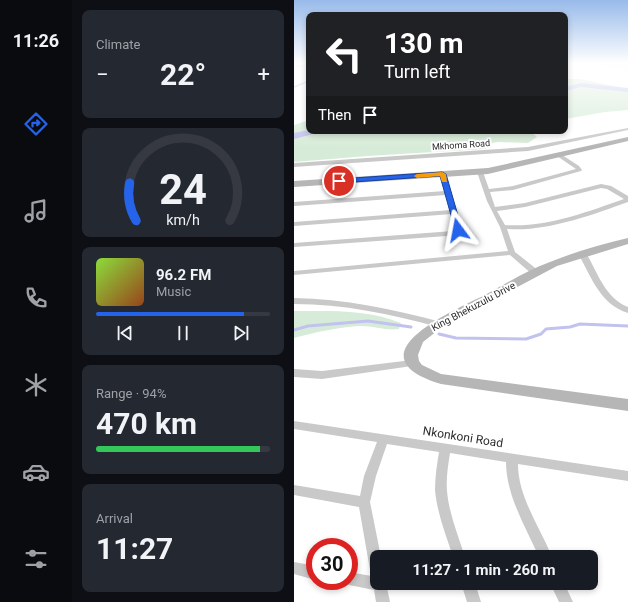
<!DOCTYPE html>
<meta charset="utf-8">
<style>
:root{--surface:#171b24;--page:#242831;--text:#f1f3f6;--muted:#9ea1a6;--line:#363941;--accent:#2563eb}
body{margin:0;font-family:Roboto,sans-serif;background:var(--page);color:var(--text);height:100vh;display:flex;flex-direction:column;font-size:15px;white-space:nowrap}
*{box-sizing:border-box;margin:0}
p{font-size:13px;color:var(--muted)}
.icon{flex:none;width:22px;height:22px;fill:none;stroke:currentColor;stroke-width:2;stroke-linecap:round;stroke-linejoin:round}
.map{position:relative;flex:1;overflow:hidden}
.panel{display:flex;flex-direction:column;gap:10px;padding:10px;background:#0d0f14;width:222px}
.panel>*{flex:none}
.top-card{position:absolute;left:12px;top:12px;width:262px;height:122px;border-radius:8px;box-shadow:0 2px 6px #0003;background:#202124;color:#fff;overflow:hidden}
.speed{position:absolute;left:12px;top:538px;display:flex;gap:8px;font-size:20px;font-weight:700;text-align:center}
.speed>*{display:grid;place-content:center;width:52px;height:52px;border-radius:50%;background:var(--surface);box-shadow:0 2px 6px #0003;line-height:1}
.speed .limit{border:6px solid #d22;background:#fff;color:#111}
.pin{position:absolute;display:grid;place-items:center;width:34px;height:34px;color:#fff;margin:-17px;border:2px solid #fff;border-radius:50%;box-shadow:0 1px 4px #0007}
.me{position:absolute;width:44px;margin:-22px;rotate:347deg;stroke-linejoin:round;filter:drop-shadow(0 0 3px #0008)}
.turn{display:flex;align-items:center;gap:14px;height:84px;padding:0 12px;font-size:18px}
.turn .icon{width:52px;height:52px;stroke-width:2.5}
.turn b{display:block;font-size:28px;line-height:34px}
.then{display:flex;align-items:center;height:38px;padding:0 12px;background:#0003;gap:8px;font-size:15px}
.big{font-size:30px;font-weight:700;line-height:1.1}
.panel .card{flex:1;display:flex;flex-direction:column;justify-content:center;gap:6px;min-width:0;padding:0 14px;border-radius:8px;background:var(--page)}
.panel .dial{align-items:center;gap:0}
.dial svg{height:104px;overflow:visible;fill:none;stroke:var(--line);stroke-width:7;stroke-linecap:round;text-anchor:middle}
.dial text{fill:var(--text);stroke:none}
.song{display:flex;align-items:center;gap:12px}
.cover{width:48px;height:48px;border-radius:6px;background:linear-gradient(135deg,hsl(90 70% 55%),hsl(20 70% 35%))}
.played{height:4px;border-radius:2px;background:linear-gradient(90deg,var(--accent) 85%,var(--line) 85%)}
.keys{display:flex;justify-content:space-around;direction:ltr}
.heat{display:flex;justify-content:space-between;align-items:center;font-size:22px;direction:ltr}
.charge{height:6px;border-radius:3px;background:linear-gradient(90deg,#34c759 94%,var(--line) 0)}
.trip{position:absolute;left:76px;top:550px;width:228px;height:40px;border-radius:8px;background:var(--surface);box-shadow:0 2px 6px #0003;font-weight:700;line-height:40px;text-align:center}
main{display:flex;flex:1;min-height:0}
.tabs{display:flex;flex-direction:column;width:72px;justify-content:space-around;align-items:center;background:#090b0e;color:var(--muted)}
.tabs .icon{width:28px;height:28px}
.tabs .selected{color:var(--accent)}
.tabs b{font-size:18px;color:var(--text)}
.map>svg:first-child{display:block}
</style>
<main>
<nav class="tabs">
<b>11:26</b>
<svg class="icon selected" aria-label="directions" viewBox="0 0 24 24"><path d="M12 3l9 9-9 9-9-9zM9 14v-3h6M13 9l2 2-2 2"/></svg>
<svg class="icon" aria-label="music" viewBox="0 0 24 24"><path d="M9 18V5l10-2v13"/><circle cx="6" cy="18" r="3"/><circle cx="16" cy="16" r="3"/></svg>
<svg class="icon" aria-label="phone" viewBox="0 0 24 24"><path d="M5 4h4l2 5-3 2q2 4 5 5l2-3 5 2v4C11 20 4 13 5 4z"/></svg>
<svg class="icon" aria-label="climate" viewBox="0 0 24 24"><path d="M12 3v18M4 7l16 10M4 17L20 7"/></svg>
<svg class="icon" aria-label="car" viewBox="0 0 24 24"><path d="M5 17H2v-5l4-1 3-4h7l3 4 3 1v5h-3M9 17h6M6 11h13"/><circle cx="7" cy="17" r="2"/><circle cx="17" cy="17" r="2"/></svg>
<svg class="icon" aria-label="filters" viewBox="0 0 24 24"><path d="M4 7h16M4 17h16"/><circle cx="9" cy="7" r="2"/><circle cx="15" cy="17" r="2"/></svg>
</nav>
<section class="panel">
<div class="card"><p>Climate</p>
<div class="heat"><a>−</a><b class="big">22°</b><a>+</a></div>
</div>
<div class="card dial"><svg viewBox="0 0 100 80">
<path d="M14 69A42 42 0 1 1 86 69"/>
<path d="M14 69A42 42 0 0 1 9 40" stroke="#2563eb"/>
<text x="50" y="56" font-size="32" font-weight="700">24</text>
<text x="50" y="72" font-size="11">km/h</text>
</svg></div>
<div class="card">
<div class="song"><i class="cover"></i><div><b>96.2 FM</b><p>Music</p></div></div>
<div class="played"></div>
<div class="keys"><svg class="icon" aria-label="previous" viewBox="0 0 24 24"><path d="M18 5L8 12l10 7zM5 5v14"/></svg><svg class="icon" aria-label="pause" viewBox="0 0 24 24"><path d="M8 5v14M16 5v14"/></svg><svg class="icon" aria-label="next" viewBox="0 0 24 24"><path d="M6 5l10 7-10 7zM19 5v14"/></svg></div>
</div>
<div class="card"><p>Range · 94%</p><b class="big">470 km</b><div class="charge"></div></div>
<div class="card"><p>Arrival</p><b class="big">11:27</b></div>
</section>
<div class="map">
<svg width="334" height="602" viewBox="0 0 334 602">
<rect width="100%" height="100%" fill="#fff"/>
<path fill="#d7ecd8" d="M286 63 325 64 334 63V69Z
M271 79H286L334 89V110L311 112 271 119Z
M15 120V131H236L243 137 234 143 204 142 198 143 191 149 74 156 0 162V125Z
M0 311C36 311 73 309 107 323L105 329C93 331 80 326 67 326 44 327 23 332 0 338Z"/>
<g fill="none" stroke-linecap="round" stroke-linejoin="round">
<path stroke="#c1c2ee" stroke-width="1.5" d="M0 87 15 81"/>
<path stroke="#c1c2ee" stroke-width="3" d="M0 330 14 326 74 321 117 327
M145 334 162 338 232 339 247 334 252 329 276 327 286 324 334 326"/>
<path fill="#c1c2ee" fill-rule="evenodd" d="M287 83 334 88V92L287 87 271 91V87Z
M15 130V131H24L23 133 0 139V133Z"/>
<path fill="#c9c9c9" fill-rule="evenodd" d="M15 64V66L0 67V65Z
M334 128V130L234 151 0 167V163L234 147Z
M265 153 285 166 288 170 287 171 219 190 196 192 201 207 231 203 307 184 317 186 334 196V202C298 215 252 232 213 229L221 252 245 271 246 273 245 275H239L216 255 0 275V271L214 251 206 227 193 201 183 172 186 170 189 172 195 189 219 186 282 169 263 156 262 155ZM307 188 313 189 330 199C293 212 251 228 211 225L203 211 231 207Z
M149 172 152 174 167 225 164 233 153 236 0 247V243L159 231 161 225 158 214 0 226V222L157 210 152 195 0 206V202L151 191 146 174Z
M286 253H292C304 273 311 298 334 307V313C307 305 297 277 285 255Z
M0 298C50 299 99 309 147 322L148 324 144 327C97 314 49 304 0 304Z
M118 360 121 361 123 363 121 365 118 366 28 379 0 377V369L28 371Z
M0 421 334 471V481L224 464C224 497 246 527 258 557H245C232 528 212 495 212 462L156 453C154 466 152 478 153 491 155 514 164 535 171 557H159C152 535 143 513 141 490 141 477 143 464 145 452L93 444 82 476 76 502 87 557H83V577L78 575 76 570 65 507 0 495V485L66 496 70 476 83 442 0 429Z
M0 562 21 566V580L0 574Z
M55 572 83 577V583H92L96 602H82L80 590 50 584 49 581H55Z
M167 583H181L187 602H173Z
M256 583H270L279 602H265Z"/>
<path fill="#b6b6b6" fill-rule="evenodd" d="M334 137V141L194 174 0 187V181L194 168Z
M334 238V244L263 266 148 327 129 342 124 355 125 361 128 365 147 374 334 399V411L147 384C56 356 156 312 191 295 212 284 233 270 256 262 280 252 309 244 334 238Z"/>
</g>
<linearGradient id="sky" x2="0" y2="1"><stop stop-color="#98baea"/><stop offset="0.43" stop-color="#fff"/><stop offset="1" stop-color="#fff" stop-opacity="0"/></linearGradient>
<rect width="334" height="147" fill="url(#sky)"/>
<path fill="#2563eb" stroke="#184099" d="M148 172 152 174 167 226 166 231 164 232 160 230V226L146 176 45 183 41 181 45 179Z"/>
<path fill="#f59e0b" d="M148 172 152 174 153 182H148L146 176 123 178 120 176 123 174Z"/>
<g text-anchor="middle" stroke-width="4" stroke-linejoin="round" paint-order="stroke">
<g font-size="9" fill="#2c2c2c" stroke="#fff">
<text transform="translate(167 145) rotate(-4)" y="3">Mkhoma Road</text>
</g>
<g font-size="10" fill="#2c2c2c" stroke="#fff">
<text transform="translate(179 306) rotate(-28)" y="4">King Bhekuzulu Drive</text>
</g>
<g font-size="12" fill="#2c2c2c" stroke="#fff">
<text transform="translate(169 437) rotate(9)" y="4">Nkonkoni Road</text>
</g>
</g>
</svg>
<div class="speed"><div class="limit">30</div></div>
<div class="pin" style="left:45px;top:181px;background:#d93025"><svg class="icon" aria-label="arrive" viewBox="0 0 24 24"><path d="M6 21V4h12l-3 4 3 4H6"/></svg></div>
<svg class="me" style="left:164px;top:230px" viewBox="-20 -20 40 40"><path d="M0-17L14 15 0 8-14 15z" fill="#2563eb" stroke="#fff" stroke-width="4"/></svg>
<div class="trip">11:27 · 1 min · 260 m</div>
<div class="top-card">
<div class="turn"><svg class="icon" aria-label="left" viewBox="0 0 24 24"><path d="M17 20v-9H6M10 6l-5 5 5 5"/></svg><div><b>130 m</b>Turn left</div></div>
<div class="then">Then<svg class="icon" aria-label="arrive" viewBox="0 0 24 24"><path d="M6 21V4h12l-3 4 3 4H6"/></svg></div>
</div>
</div>
</main>
